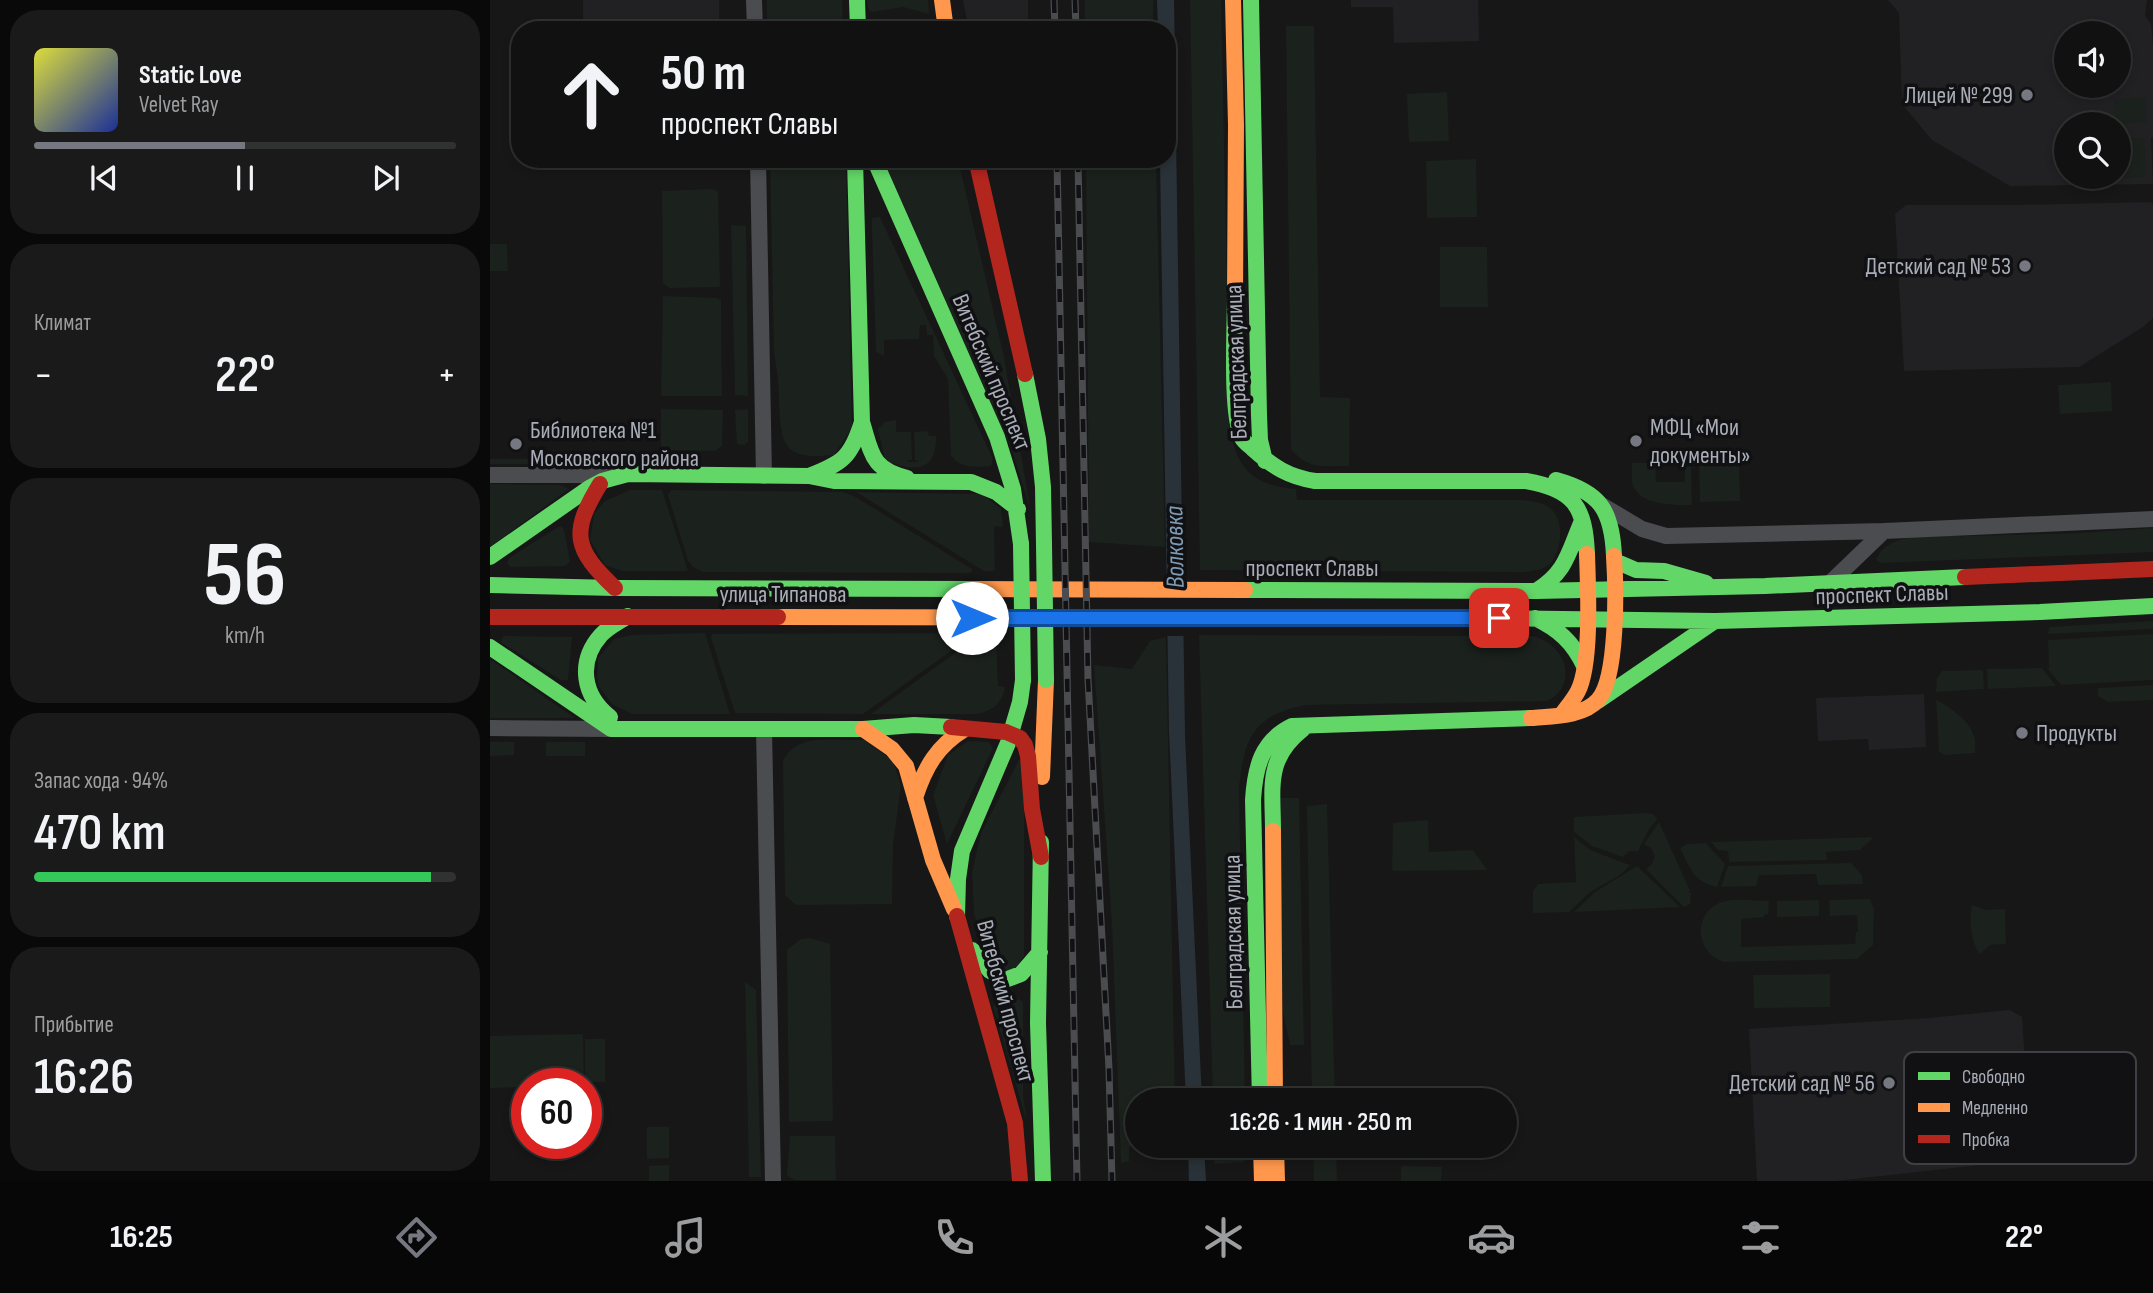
<!DOCTYPE html>
<html lang="ru">
<meta charset="utf-8">
<style>
:root{--surface:#111;--page:#1a1a1a;--text:#f1f3f6;--muted:#9c9d9f;--line:#303131;--accent:#757880}
body{margin:0;font-family:"Sofia Sans Condensed",sans-serif;background:var(--page);color:var(--text);height:100vh;display:flex;flex-direction:column;font-size:26px;white-space:nowrap}
*{box-sizing:border-box;margin:0}
p{font-size:23px;color:var(--muted)}
.icon{flex:none;width:38px;height:38px;fill:none;stroke:currentColor;stroke-width:2;stroke-linecap:round;stroke-linejoin:round}
.map{position:relative;flex:1;overflow:hidden}
.sheet{display:flex;flex-direction:column;gap:10px;padding:10px;background:#090909;width:490px}
.sheet>*{flex:none}
.banner{position:absolute;left:21px;top:21px;width:665px;height:147px;border-radius:28px;box-shadow:0 4px 10px #0003,0 0 0 2px var(--line);background:#111;color:var(--text);overflow:hidden}
.fabs{position:absolute;left:1564px;top:21px;display:grid;gap:14px}
.fabs a{display:grid;place-items:center;width:77px;height:77px;border-radius:50%;background:var(--surface);box-shadow:0 4px 10px #0003,0 0 0 2px var(--line);font-size:35px}
.speed{position:absolute;left:21px;top:1068px;display:flex;gap:14px;font-size:35px;font-weight:700;text-align:center}
.speed>*{display:grid;place-content:center;width:91px;height:91px;border-radius:50%;background:var(--surface);box-shadow:0 4px 10px #0003,0 0 0 2px var(--line);line-height:1}
.speed .limit{border:10px solid #d22;background:#fff;color:#111}
.pin{position:absolute;display:grid;place-items:center;width:60px;height:60px;color:#fff;margin:-30px;border-radius:14px;box-shadow:0 4px 10px #0006}
.me{position:absolute;width:77px;margin:-38px;rotate:90deg;stroke-linejoin:round;filter:drop-shadow(0 0 5px #0008)}
.turn{display:flex;align-items:center;gap:24px;height:147px;padding:0 35px;font-size:32px}
.turn .icon{width:91px;height:91px;stroke-width:2.5}
.turn b{display:block;font-size:49px;line-height:60px}
.big{font-size:52px;font-weight:600;line-height:1.1}
.sheet .tile{flex:1;display:flex;flex-direction:column;justify-content:center;gap:10px;min-width:0;padding:0 24px;border-radius:28px;background:var(--page)}
.sheet .dial{align-items:center;gap:0}
.dial b{font-size:91px;line-height:1}
.song{display:flex;align-items:center;gap:21px}
.cover{width:84px;height:84px;border-radius:10px;background:linear-gradient(135deg,hsl(60 70% 55%),hsl(230 70% 35%))}
.played{height:7px;border-radius:4px;background:linear-gradient(90deg,var(--accent) 50%,var(--line) 50%)}
.keys{display:flex;justify-content:space-around;direction:ltr}
.heat{display:flex;justify-content:space-between;align-items:center;font-size:38px;direction:ltr}
.charge{height:10px;border-radius:5px;background:linear-gradient(90deg,#34c759 94%,var(--line) 0)}
.trip{position:absolute;left:635px;top:1088px;width:392px;height:70px;border-radius:35px;background:var(--surface);box-shadow:0 4px 10px #0003,0 0 0 2px var(--line);font-weight:600;line-height:70px;text-align:center}
.tabs{display:flex;height:112px;justify-content:space-around;align-items:center;background:#070707;color:var(--muted)}
.tabs .icon{width:49px;height:49px}
.tabs .on{color:var(--accent)}
.tabs b{font-size:32px;color:var(--text)}
main{display:flex;flex:1;min-height:0}
.map>svg:first-child{display:block}
</style>
<main>
<section class="sheet">
<div class="tile">
<div class="song"><i class="cover"></i><div><b>Static Love</b><p>Velvet Ray</p></div></div>
<div class="played"></div>
<div class="keys"><svg class="icon" aria-label="previous" viewBox="0 0 24 24"><path d="M18 5L8 12l10 7zM5 5v14"/></svg><svg class="icon" aria-label="pause" viewBox="0 0 24 24"><path d="M8 5v14M16 5v14"/></svg><svg class="icon" aria-label="next" viewBox="0 0 24 24"><path d="M6 5l10 7-10 7zM19 5v14"/></svg></div>
</div>
<div class="tile"><p>Климат</p>
<div class="heat"><a>−</a><b class="big">22°</b><a>+</a></div>
</div>
<div class="tile dial"><b>56</b><p>km/h</p></div>
<div class="tile"><p>Запас хода · 94%</p><b class="big">470 km</b><div class="charge"></div></div>
<div class="tile"><p>Прибытие</p><b class="big">16:26</b></div>
</section>
<div class="map">
<svg width="1663" height="1181" viewBox="0 0 1663 1181">
<rect width="100%" height="100%" fill="#171717"/>
<path fill="#212124" fill-rule="evenodd" d="M93 0H229V30H93Z
M473 0H538V30H479Z
M861 0H988L989 41 904 43 903 7H861Z
M1398 0H1657L1655 16 1661 24 1663 44V137L1661 138 1663 184 1520 186 1442 140 1412 104 1409 13ZM1577 33H1629V86H1577ZM1577 124H1629V177H1577Z
M1661 202 1663 205V318L1653 327 1589 367 1414 371 1405 214 1416 205H1527Z
M1434 694 1436 747 1379 750 1378 739 1328 741 1326 698Z
M1520 1010 1532 1017 1540 1137 1526 1161 1346 1181H1267L1259 1029 1439 1018Z"/>
<path fill="#1b211c" d="M277 0H352L353 30H277Z
M377 0H438L439 14 413 7 381 12 378 8Z
M595 0H663V30H595Z
M700 0H731L740 430C748 472 765 485 806 489L807 500H1029C1039 501 1051 501 1060 508 1075 519 1072 552 1060 564 1053 570 1043 571 1034 572L710 570Z
M796 26H824L830 397 860 398 859 466C833 466 818 470 801 449Z
M957 92 959 141 919 142 917 94Z
M1656 97 1657 122 1626 124 1624 99Z
M1654 137 1656 177 1595 180 1594 177H1629V139Z
M280 159H356L362 428 344 455C295 460 291 448 289 403 289 386 287 370 284 353Z
M393 159H468L514 357 541 512 522 450Z
M596 159H666L675 547 599 542Z
M986 159 987 217 937 218 936 161Z
M220 189 228 191 230 287 179 288 173 283 172 191Z
M390 217 503 459 501 466C486 467 469 469 461 455L458 379 444 356 443 335H437L436 325H430L429 339 394 340V356L386 352 382 230V218Z
M241 225 256 226 258 396 245 395Z
M0 244H17L18 271H0Z
M950 247H997L998 307H950Z
M173 296 227 298 231 300 232 396H171Z
M1621 382 1622 411 1570 414 1568 385Z
M171 409 233 410 232 446 225 451 171 450Z
M258 409V442L254 445 247 444 245 410Z
M406 420V432H421L422 460H418V462H429L425 460 424 432 438 431 439 436H446C447 473 423 472 395 460L388 429 395 422Z
M0 459H158L161 465 0 464Z
M1209 460H1249L1250 501 1210 502Z
M1195 462H1201L1202 505C1184 505 1152 506 1143 486 1141 480 1142 469 1142 463H1165L1166 482H1195Z
M0 484 70 485 79 489 0 547Z
M140 490H172L198 571H132L115 565 100 540 104 514 115 501Z
M181 490 353 492 364 496 482 569V571L480 573 213 572 203 567 198 561 178 495Z
M366 492 492 494 511 509 513 527 504 526 505 571H494Z
M68 527H72L74 530 80 561 76 566 21 567 17 564 19 558Z
M1663 528V552L1391 563 1386 560C1398 530 1444 537 1471 536V538L1473 536 1590 533Z
M1663 621V629L1558 634 1559 627Z
M215 633 240 714H142L122 704 109 687 107 679 108 658 124 639 141 635Z
M486 633 373 714 245 713 221 638 222 634Z
M491 634H510L506 641 508 686 515 687C512 704 502 712 485 714H381Z
M1663 634V680L1571 685 1557 668H1559L1558 640Z
M709 635 1042 636C1074 642 1091 684 1057 701L816 705C763 715 754 738 749 789L755 1101H723Z
M13 636 82 637 78 680H71L12 643 11 640Z
M676 637 685 1101H648L647 1146 639 1147V1161L631 1163 622 924 604 665 642 669 660 641Z
M0 659 85 718H0Z
M1552 668 1566 686 1498 689 1497 669Z
M1493 670 1494 689 1446 692 1447 678 1452 671Z
M1663 685V700L1618 702 1608 696V688Z
M1446 700C1459 706 1480 721 1484 736 1486 741 1485 748 1485 753L1455 755 1449 752Z
M374 740 403 761 411 785 403 845 402 904 306 905 295 895 293 761C307 731 347 741 374 740Z
M478 741 499 742 503 748 457 844 443 795 458 755Z
M0 742H24V755L0 756Z
M56 742H95V756H56Z
M529 760H534V956L522 974 497 957 484 913 482 872 491 833Z
M787 798H809L814 1045H800L793 1012Z
M837 804 845 1101H822L817 806Z
M1155 813 1163 814 1167 819 1159 829 1148 851H1139L1133 857 1102 846 1084 832V817Z
M938 820 939 852 983 850 997 870 904 871 902 869 903 823Z
M1169 822 1200 891 1198 893H1201L1200 904 1194 907 1156 869 1162 864 1165 856 1161 848 1154 844Z
M1084 837 1100 850 1140 865 1130 875 1099 893 1079 912 1043 913V891L1048 884 1086 882Z
M1384 837 1370 850 1336 852 1337 860 1239 862 1238 851 1228 850 1221 842Z
M1216 843 1235 864 1227 887C1203 882 1200 868 1190 848L1197 844Z
M1361 863 1372 875 1373 884 1328 885 1326 874 1269 875 1266 886 1231 887 1238 866Z
M1147 866 1190 907 1084 912 1105 892Z
M1380 899 1384 909 1383 945 1367 959 1234 962C1206 953 1202 916 1229 903 1242 897 1264 901 1279 901L1278 914 1274 915V917L1251 919V947L1365 944 1366 932H1368L1367 915 1340 916 1339 900Z
M1329 900V916L1287 917V901Z
M1482 905 1496 910 1515 909 1516 944 1500 945 1490 954C1480 940 1479 921 1482 905Z
M320 938 340 944 343 1121 299 1122 297 950 311 939Z
M1340 974V1007L1264 1008 1263 975Z
M255 982 266 990 271 1177H259Z
M529 999 533 1002V1095L537 1122 503 1006 508 1001Z
M93 1034 94 1083H37V1087L0 1088V1036Z
M95 1039H115V1082H95Z
M157 1127H179V1158L157 1159Z
M300 1136H345L346 1180H305L297 1176Z
M724 1146H756L757 1159 753 1162 724 1164Z
M823 1146H846L847 1181H824Z
M179 1165V1181H159V1166Z
M911 1166 952 1167 951 1181H911Z"/>
<path fill="#2a3239" d="M667 0H684L695 736 712 1101H696L679 731 670 159H677V30H668Z
M698 1146H714L716 1181H699Z"/>
<path fill="#171717" d="M696 572 697 636H674L673 573Z"/>
<g fill="none" stroke-linecap="round" stroke-linejoin="round">
<path stroke="#4b4c50" stroke-width="16" d="M264 0 265 30
M268 159 274 476
M0 475H117
M1110 504 1152 529 1176 536 1394 531
M1342 581 1394 531 1663 519
M0 728 120 729
M274 729 283 1181"/>
<path stroke="#63d668" stroke-width="16" d="M367 0 368 30
M761 0 769 415 770 440 775 461
M365 159 372 422C382 454 381 469 417 478
M384 159 507 437 523 489 531 544
M745 296C745 327 740 413 752 438 754 442 760 446 763 449 783 467 799 477 825 481H1036C1084 489 1095 507 1097 554
M535 374 548 439 553 487 554 544
M319 476C353 463 361 457 372 422
M1066 480C1110 492 1122 510 1124 556
M0 557 99 488 112 481 138 474 319 476 344 481 481 482 506 492 528 509
M1125 561 1146 570 1174 571 1216 583
M0 585 125 588 486 589
M755 590 1046 591 1275 586 1475 577
M1046 591C1076 572 1078 554 1091 523
M999 618 1225 621 1550 612 1663 606
M1045 618C1068 629 1083 642 1094 666
M0 647 121 729H373L424 725 461 727
M1108 701 1225 621
M120 717C93 696 87 662 111 635 118 627 129 622 138 616
M783 831C783 787 775 759 813 729
M551 842 548 1023 553 1181
M467 916 468 879 472 851 518 743 530 702 533 680
M482 950 500 971 515 980 531 974 550 952
M770 1101 763 800C765 768 771 741 802 726L1041 718"/>
<path stroke="#ff974d" stroke-width="16" d="M452 0 456 30
M743 0 746 125 745 296
M486 589 755 590
M288 617 768 618
M1072 714C1077 707 1084 699 1088 691 1102 663 1098 587 1097 554
M1041 718C1062 716 1093 717 1108 700 1128 678 1126 587 1124 556
M373 729 402 749 416 766 443 860 464 909
M552 777 556 680
M425 798C435 767 447 746 475 729
M783 831 785 1101
M771 1146 772 1181
M786 1146 787 1181"/>
<path stroke="#b3261e" stroke-width="16" d="M486 159 535 374
M110 484C80 533 84 549 125 588
M1475 577 1663 569
M0 617H288
M768 618H999
M461 727 516 732 530 738 535 745 538 756 542 809 551 857
M467 916 525 1123 530 1181"/>
<g stroke="#4b4c4f" stroke-width="7">
<path id="rail" d="M564 0 565 30
M585 0 586 30
M567 159 587 1181
M588 159 598 679 619 1069 622 1181"/>
</g>
<use href="#rail" stroke="#111113" stroke-width="4.5" stroke-dasharray="13" stroke-linecap="butt"/>
<path stroke="#63d668" stroke-width="16" d="M531 544 533 680
M554 544 556 680"/>
</g>
<g fill="none" stroke-linecap="round" stroke-linejoin="round">
<g stroke="#114b97" stroke-width="18">
<path id="route" d="M482 618H1009"/>
</g>
<use href="#route" stroke="#1a73e8" stroke-width="12"/>
</g>
<g fill="#757880" stroke="#111113" stroke-width="2.5">
<circle cx="1537" cy="95" r="7"/>
<circle cx="1535" cy="266" r="7"/>
<circle cx="1146" cy="441" r="7"/>
<circle cx="26" cy="444" r="7"/>
<circle cx="1532" cy="733" r="7"/>
<circle cx="1399" cy="1083" r="7"/>
</g>
<g text-anchor="middle" stroke-width="7" stroke-linejoin="round" paint-order="stroke">
<g font-size="24" fill="#a8adb8" stroke="#111113" text-anchor="end">
<text x="1523" y="103">Лицей № 299</text>
<text x="1521" y="274">Детский сад № 53</text>
<text x="1160" y="435" text-anchor="start">МФЦ «Мои<tspan x="1160" dy="28">документы»</tspan></text>
<text x="40" y="438" text-anchor="start">Библиотека №1<tspan x="40" dy="28">Московского района</tspan></text>
<text x="1546" y="741" text-anchor="start">Продукты</text>
<text x="1385" y="1091">Детский сад № 56</text>
</g>
<g font-size="24" fill="#a8adb8" stroke="#111113">
<text transform="translate(746 362) rotate(-92)" y="8">Белградская улица</text>
<text transform="translate(502 372) rotate(67)" y="8">Витебский проспект</text>
<text x="822" y="576">проспект Славы</text>
<text x="293" y="602">улица Типанова</text>
<text transform="translate(1392 594) rotate(-2)" y="8">проспект Славы</text>
<text transform="translate(743 932) rotate(-91)" y="8">Белградская улица</text>
<text transform="translate(516 1001) rotate(75)" y="8">Витебский проспект</text>
</g>
<g font-size="26" font-style="italic" fill="#7f9bb3" stroke="#111113">
<text transform="translate(684 547) rotate(-91)" y="9">Волковка</text>
</g>
</g>
<rect x="1414" y="1052" width="232" height="112" rx="10" fill="#111113" stroke="#3e4045" stroke-width="2"/>
<rect x="1428" y="1072" width="32" height="8" fill="#63d668"/>
<rect x="1428" y="1103" width="32" height="9" fill="#ff974d"/>
<rect x="1428" y="1135" width="32" height="8" fill="#b3261e"/>
<g font-size="19" fill="#a8adb8">
<text x="1472" y="1083">Свободно</text>
<text x="1472" y="1114">Медленно</text>
<text x="1472" y="1146">Пробка</text>
</g>
</svg>
<div class="fabs">
<a><svg class="icon" aria-label="sound" viewBox="0 0 24 24"><path d="M4 9h4l5-4v14l-5-4H4zM17 9q2 3 0 6"/></svg></a>
<a><svg class="icon" aria-label="search" viewBox="0 0 24 24"><circle cx="10" cy="10" r="6"/><path d="M15 15l6 6"/></svg></a>
</div>
<div class="speed"><div class="limit">60</div></div>
<div class="pin" style="left:1009px;top:618px;background:#d93025"><svg class="icon" aria-label="arrive" viewBox="0 0 24 24"><path d="M6 21V4h12l-3 4 3 4H6"/></svg></div>
<svg class="me" style="left:482px;top:618px" viewBox="-20 -20 40 40"><circle r="19" fill="#fff"/><path d="M0-13L10 11 0 6-10 11z" fill="#1a73e8"/></svg>
<div class="trip">16:26 · 1 мин · 250 m</div>
<div class="banner">
<div class="turn"><svg class="icon" aria-label="ahead" viewBox="0 0 24 24"><path d="M12 20V5M6 11l6-6 6 6"/></svg><div><b>50 m</b>проспект Славы</div></div>
</div>
</div>
</main>
<nav class="tabs">
<b>16:25</b>
<svg class="icon on" aria-label="directions" viewBox="0 0 24 24"><path d="M12 3l9 9-9 9-9-9zM9 14v-3h6M13 9l2 2-2 2"/></svg>
<svg class="icon" aria-label="music" viewBox="0 0 24 24"><path d="M9 18V5l10-2v13"/><circle cx="6" cy="18" r="3"/><circle cx="16" cy="16" r="3"/></svg>
<svg class="icon" aria-label="phone" viewBox="0 0 24 24"><path d="M5 4h4l2 5-3 2q2 4 5 5l2-3 5 2v4C11 20 4 13 5 4z"/></svg>
<svg class="icon" aria-label="climate" viewBox="0 0 24 24"><path d="M12 3v18M4 7l16 10M4 17L20 7"/></svg>
<svg class="icon" aria-label="car" viewBox="0 0 24 24"><path d="M5 17H2v-5l4-1 3-4h7l3 4 3 1v5h-3M9 17h6M6 11h13"/><circle cx="7" cy="17" r="2"/><circle cx="17" cy="17" r="2"/></svg>
<svg class="icon" aria-label="filters" viewBox="0 0 24 24"><path d="M4 7h16M4 17h16"/><circle cx="9" cy="7" r="2"/><circle cx="15" cy="17" r="2"/></svg>
<b>22°</b>
</nav>
